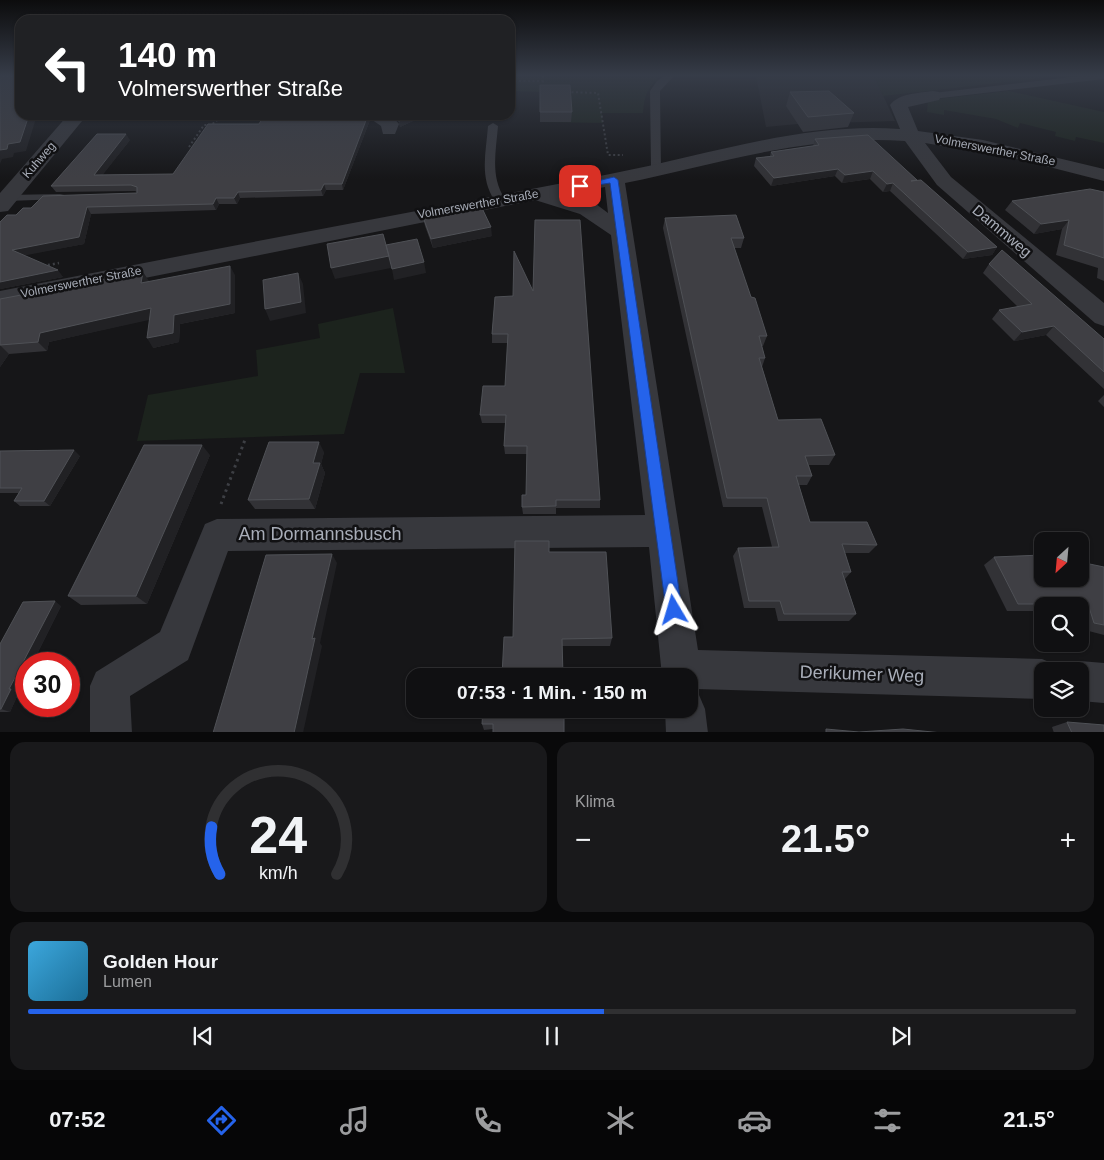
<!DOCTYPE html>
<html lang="de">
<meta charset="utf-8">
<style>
:root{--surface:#101012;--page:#19191b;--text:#f1f3f6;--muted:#9c9d9f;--line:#303032;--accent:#2563eb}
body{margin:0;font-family:Helvetica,sans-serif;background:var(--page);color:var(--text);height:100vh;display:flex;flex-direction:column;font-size:19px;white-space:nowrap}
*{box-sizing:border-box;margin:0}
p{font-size:16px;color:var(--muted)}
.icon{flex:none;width:28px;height:28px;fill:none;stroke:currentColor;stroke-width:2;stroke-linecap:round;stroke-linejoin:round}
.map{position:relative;height:732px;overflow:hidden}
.drawer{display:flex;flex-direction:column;gap:10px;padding:10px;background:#09090a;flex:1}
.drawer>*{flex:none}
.top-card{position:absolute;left:15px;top:15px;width:500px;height:105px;border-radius:15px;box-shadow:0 1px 4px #0004,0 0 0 1px var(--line);background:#202124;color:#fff;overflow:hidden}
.needle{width:32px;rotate:206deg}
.tools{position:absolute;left:1034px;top:532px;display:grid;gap:10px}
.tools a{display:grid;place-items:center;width:55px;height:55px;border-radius:10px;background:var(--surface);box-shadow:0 1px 4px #0004,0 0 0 1px var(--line);font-size:25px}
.speed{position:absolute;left:15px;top:652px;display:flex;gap:10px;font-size:25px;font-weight:700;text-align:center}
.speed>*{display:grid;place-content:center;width:65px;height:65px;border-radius:50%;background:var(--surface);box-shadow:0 1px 4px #0004,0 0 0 1px var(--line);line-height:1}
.speed .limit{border:8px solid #d22;background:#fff;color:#111}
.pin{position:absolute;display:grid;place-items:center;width:42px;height:42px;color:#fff;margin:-21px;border-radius:10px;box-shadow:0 2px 8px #0006}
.me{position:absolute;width:55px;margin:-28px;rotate:353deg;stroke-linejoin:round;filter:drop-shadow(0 0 4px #0008)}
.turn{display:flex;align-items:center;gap:18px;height:105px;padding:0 20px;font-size:22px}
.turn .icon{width:65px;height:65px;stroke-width:2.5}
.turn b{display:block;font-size:35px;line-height:42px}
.big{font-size:38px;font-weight:800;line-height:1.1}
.drawer .card{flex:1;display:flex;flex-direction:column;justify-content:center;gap:8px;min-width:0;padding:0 18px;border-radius:15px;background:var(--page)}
.drawer .dial{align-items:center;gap:0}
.dial svg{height:130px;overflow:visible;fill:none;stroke:var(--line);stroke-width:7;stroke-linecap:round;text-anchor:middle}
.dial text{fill:var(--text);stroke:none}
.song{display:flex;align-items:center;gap:15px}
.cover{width:60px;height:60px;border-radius:8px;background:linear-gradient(135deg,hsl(200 70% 55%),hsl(200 70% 35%))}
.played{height:5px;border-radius:2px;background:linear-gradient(90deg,var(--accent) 55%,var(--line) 55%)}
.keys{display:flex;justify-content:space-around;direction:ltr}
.heat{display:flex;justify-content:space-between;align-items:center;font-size:28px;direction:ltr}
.drawer .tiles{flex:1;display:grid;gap:10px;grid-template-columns:1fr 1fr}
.card:last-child{grid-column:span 2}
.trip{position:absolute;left:406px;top:668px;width:292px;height:50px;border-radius:15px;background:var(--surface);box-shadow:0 1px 4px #0004,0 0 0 1px var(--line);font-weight:800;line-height:50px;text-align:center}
.menu{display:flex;height:80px;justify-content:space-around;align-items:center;background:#060607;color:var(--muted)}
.menu .icon{width:35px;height:35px}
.menu .current{color:var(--accent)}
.menu b{font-size:22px;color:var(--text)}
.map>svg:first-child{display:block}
</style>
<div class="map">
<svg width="1104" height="733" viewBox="0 0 1104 733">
<rect width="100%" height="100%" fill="#161618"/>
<path fill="#222225" d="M756 76H874L895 121 798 124 766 127Z"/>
<path fill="#1c231d" d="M510 76H660C648 87 644 96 643 113H602L603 123 541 122 540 92 510 91Z
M874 76H1060L883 96Z
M1009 91 1104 112V143L1076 137 1075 141 1055 136 1056 132 1020 123 1018 128 996 119 944 110V115L927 112 928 100Z
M393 308 405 373H360L344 434 137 441 148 395 258 376 256 350 320 338 318 324Z"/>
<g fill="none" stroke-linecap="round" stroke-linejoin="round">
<path stroke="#3d3f44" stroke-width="2" stroke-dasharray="2 2.5" stroke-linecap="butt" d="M543 76V88
M510 81H543
M567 92 598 93 608 155H623
M189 147 204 125H212L215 121 232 115"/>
<path stroke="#3d3f44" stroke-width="2.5" stroke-dasharray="2 3" stroke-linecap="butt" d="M43 266 59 263"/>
<path stroke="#3d3f44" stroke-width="3" stroke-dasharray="2.5 4" stroke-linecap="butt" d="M221 504 246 437"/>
<path fill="#37383d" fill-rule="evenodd" d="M664 76H674L660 91 661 170 656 173 651 170 650 91 657 81Z
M1080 76H1104V79L933 99 928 96 933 93Z
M493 123 498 126C496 151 490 177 505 199L499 202 495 201C479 178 486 153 488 126Z
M60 194 64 195V199L7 201 1 198 7 195Z"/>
<path fill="#37383d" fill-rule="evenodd" d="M933 91 939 92 941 96 939 100 908 107 918 131 983 140 1104 169V181L1014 158 925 143 951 177 1104 303V326L1095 323 937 185 905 141C808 134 718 164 625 183L698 650 1042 659 1056 665 1059 671H1042V699L696 689 692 692 699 695 705 709 708 733H666L665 709H690V676H662L649 547 228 551 188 660 130 696 132 733H90V686L96 672 160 632 205 524 217 519 645 515 611 235 580 214 535 200 0 307V291C203 251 407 213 610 174 706 156 801 122 900 129L890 105C899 93 920 93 933 91ZM605 187 608 213 596 204 561 195Z
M68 115H87L8 211 0 212V193Z
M253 115H340L337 119 331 120 269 122 256 119Z
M365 115C378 115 391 113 399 124L395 134H383L381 126Z
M1080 661 1104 663V703L1080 701V671H1064L1066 667Z"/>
</g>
<path fill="#323236" d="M540 85 572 112 571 122H540Z
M790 92 854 113 848 127 803 132 786 106Z
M368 115 370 120 343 190H326L323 196 240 198 237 204H219L216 210 91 214 84 244 23 255 63 277 0 289 16 215 31 208 137 193V192L135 191 56 192 51 186 130 140 102 175 173 174 259 124Z
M389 115H426L400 127 399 122Z
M815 139 917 180 997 247 992 255 963 259 890 191 883 192 870 179 842 183 835 176 771 186 754 166 756 158 770 156 771 152 813 146Z
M1104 192V281L1097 278 1098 268 1056 255 1062 229 1034 234 1005 210 1012 201Z
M423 217 492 236 433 248 425 226Z
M665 218 744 238 741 248H734L751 297 767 336 763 346H762L765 358 762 367 778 420 835 455 829 465H809L812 476 807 485H799L810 522 877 545 869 553H845L851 572 845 579 856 614 849 621H778L775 608H744L733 556 738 548 772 547 762 507H723L663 228Z
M989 264 1104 339V389L1046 335 1014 341 992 319 999 310 1018 307 983 273Z
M143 272 149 282 235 275V313L180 324 179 342 153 348 150 319 49 342 47 351 9 354 0 367V299Z
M495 297 600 500V508H556V514H523L522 507 526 495 527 454H505L504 446 505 423H482L480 415 505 386 508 343H492V334Z
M1104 395V407L1098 401Z
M0 451 80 456 50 506H20L14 501 19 493H0Z
M324 452 321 464 325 473 315 509H255L248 500Z
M210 455 147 604 81 605 68 596Z
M549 552 612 638 610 646H562L513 637Z
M994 557 1104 567V635L1081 629 1080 626V606H1042V611H1007L984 565Z
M61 606 32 664H26V674L17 691 19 692 10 712H0V644Z
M564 709 493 729 484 730 482 724Z
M1067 722 1104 733H1054L1052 727Z"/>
<path fill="#212124" d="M29 115H37L26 151 14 153 13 157 2 159 0 164V150Z
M368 115 370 120 343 190 342 184Z
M412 115H426L400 127 399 121Z
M126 134 130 140 98 181 94 175Z
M838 169 835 176 771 186 774 178Z
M873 171 870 179 842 183 845 175Z
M893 183 890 191 883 192 887 184Z
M324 184 326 190 323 196 321 190Z
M238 192 240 198 237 204 234 198Z
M216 198 219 204 216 210 213 204Z
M87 207 91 214 84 244 17 257 12 250Z
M1069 220 1062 229 1034 234 1041 224Z
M491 227 492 236 433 248 431 239Z
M997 247 992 255 963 259 968 252Z
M389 256 391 268 335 279 331 268Z
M424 262 426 273 394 280 392 269Z
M230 266 235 275V313L180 324 179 342 153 348 147 338Z
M58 270 63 277 0 289V282Z
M143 272 149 281 148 293 141 283Z
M298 273 303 284 306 313 270 321 265 309Z
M151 308 158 318 49 342 47 351 38 342 40 333Z
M1054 326 1046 335 1014 341 1022 332Z
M0 345 9 354 0 367Z
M319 442 324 452 321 464 325 473 315 509 309 499 313 463Z
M202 445 210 455 147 604 136 596Z
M74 450 80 456 50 506 44 501Z
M332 554 337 563 320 643 322 646 303 733H294L312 639Z
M55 601 61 606 32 664H26V674L17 691 19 692 10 712 1 709 9 689Z"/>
<path fill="#3f3f44" stroke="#4f5156" d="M0 76H20V115H29L20 142 8 144 7 149 0 150Z
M540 85H570L572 112H540Z
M829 91 854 113 808 117 790 92Z
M334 115H368L342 184H324L321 190 238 192 234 198H216L213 204 87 207 79 237 12 250 58 270 0 282V222L7 215H16L23 208H31L43 196 137 193V187L131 185 51 186 97 134H126L94 175 173 174 208 124H259L263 117 330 116Z
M397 115H412L399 121V117Z
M868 135 917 180 911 181 921 180 997 247 968 252 893 183 887 184 873 171 845 175 838 169 774 178 756 158 774 156 771 152 819 145 815 139Z
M1090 189 1104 192V258L1064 245 1069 220 1041 224 1012 201Z
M481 206 491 227 431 239 423 217Z
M736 215 744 238H731L751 297 755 298 767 336H759L765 358H759L778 420 821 419 835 455 805 456 812 476H796L810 522H867L877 545 842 544 851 572H842L856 614H784L780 601H749L738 548 779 547 767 498H727L665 218Z
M535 220H580L600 500H556V506L522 507V495H526L527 446H504L506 415H480L483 386H505L508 334H492L495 297 513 296 514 251 533 291Z
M383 234 389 256 331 268 327 244Z
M417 239 424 262 392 269 386 245Z
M1002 250 1104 339V372L1054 326 1022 332 999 310 1032 304 989 264Z
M230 266V304L174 315 173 333 147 338 151 308 40 333 38 342 0 345V299L143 272 141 283Z
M298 273 301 302 265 309 263 280Z
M269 442H319L313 463H320L309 499 248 500Z
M144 445H202L136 596H68Z
M74 450 44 501H14L22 488H0V451Z
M515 541H549V552H606L612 638 562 639 563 676H502L504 637H513Z
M332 554 312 639 315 638 294 733H213L266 555Z
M1042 555V579H1080V562L1104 567V625L1094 623 1088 604H1018L994 557Z
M55 601 9 689H11L1 709H0V644L23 602Z
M483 709H564V733H493V724H482Z
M1067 722 1104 725V733H1072Z
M826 729 859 732 903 729 942 733H826Z"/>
<linearGradient id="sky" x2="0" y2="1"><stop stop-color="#0c0c0d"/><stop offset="0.42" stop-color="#363c48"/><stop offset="1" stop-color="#363c48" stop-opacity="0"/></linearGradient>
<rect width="1104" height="179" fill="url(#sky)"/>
<path fill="#2563eb" stroke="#184099" d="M614 177 618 180 682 610 679 615 674 618 668 615 666 610 610 183 580 188 576 186Z"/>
<g text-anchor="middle" stroke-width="5" stroke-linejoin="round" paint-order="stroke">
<g font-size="12" fill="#a8adb8" stroke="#111113">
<text transform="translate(995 150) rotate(11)" y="4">Volmerswerther Straße</text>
<text transform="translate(39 160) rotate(-49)" y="4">Kuhweg</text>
<text transform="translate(478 204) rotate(-10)" y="4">Volmerswerther Straße</text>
<text transform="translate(81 282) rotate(-11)" y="4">Volmerswerther Straße</text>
</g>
<g font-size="15" fill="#a8adb8" stroke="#111113">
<text transform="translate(1002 231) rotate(40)" y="5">Dammweg</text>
</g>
<g font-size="18" fill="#a8adb8" stroke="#111113">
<text x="320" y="540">Am Dormannsbusch</text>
<text transform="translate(862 674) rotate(2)" y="6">Derikumer Weg</text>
</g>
</g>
</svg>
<div class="tools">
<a><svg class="needle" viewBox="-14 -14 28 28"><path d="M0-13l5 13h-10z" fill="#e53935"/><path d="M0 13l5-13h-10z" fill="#9c9d9f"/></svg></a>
<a><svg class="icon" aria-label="search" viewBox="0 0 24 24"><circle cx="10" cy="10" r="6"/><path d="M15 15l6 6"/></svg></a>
<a><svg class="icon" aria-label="layers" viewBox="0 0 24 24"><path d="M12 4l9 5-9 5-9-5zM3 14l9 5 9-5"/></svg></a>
</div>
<div class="speed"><div class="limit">30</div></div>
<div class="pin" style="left:580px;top:186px;background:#d93025"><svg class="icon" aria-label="arrive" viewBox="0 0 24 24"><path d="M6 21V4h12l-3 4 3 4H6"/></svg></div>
<svg class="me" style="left:674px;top:610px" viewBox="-20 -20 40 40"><path d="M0-17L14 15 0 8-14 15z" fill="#2563eb" stroke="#fff" stroke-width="4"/></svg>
<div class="trip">07:53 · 1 Min. · 150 m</div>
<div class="top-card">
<div class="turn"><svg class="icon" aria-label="left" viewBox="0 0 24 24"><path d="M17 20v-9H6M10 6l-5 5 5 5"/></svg><div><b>140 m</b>Volmerswerther Straße</div></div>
</div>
</div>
<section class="drawer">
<div class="tiles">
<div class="card dial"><svg viewBox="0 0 100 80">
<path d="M14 69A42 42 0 1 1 86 69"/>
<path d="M14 69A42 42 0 0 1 9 40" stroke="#2563eb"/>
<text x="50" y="56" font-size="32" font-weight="700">24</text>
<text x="50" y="72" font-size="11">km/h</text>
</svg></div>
<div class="card"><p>Klima</p>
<div class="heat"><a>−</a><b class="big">21.5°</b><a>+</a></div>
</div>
<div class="card">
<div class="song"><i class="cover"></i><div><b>Golden Hour</b><p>Lumen</p></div></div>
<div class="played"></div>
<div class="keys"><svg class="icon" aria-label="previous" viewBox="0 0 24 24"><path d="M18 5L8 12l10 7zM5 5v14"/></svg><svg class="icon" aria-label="pause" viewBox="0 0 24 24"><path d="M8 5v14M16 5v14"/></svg><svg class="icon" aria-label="next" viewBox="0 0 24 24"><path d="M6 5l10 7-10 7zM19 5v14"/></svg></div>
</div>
</div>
</section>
<nav class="menu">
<b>07:52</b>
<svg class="icon current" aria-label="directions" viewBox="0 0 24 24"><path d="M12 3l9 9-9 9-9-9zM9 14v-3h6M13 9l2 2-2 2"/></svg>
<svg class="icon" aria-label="music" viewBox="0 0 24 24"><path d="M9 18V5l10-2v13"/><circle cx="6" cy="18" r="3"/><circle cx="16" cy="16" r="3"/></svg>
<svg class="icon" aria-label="phone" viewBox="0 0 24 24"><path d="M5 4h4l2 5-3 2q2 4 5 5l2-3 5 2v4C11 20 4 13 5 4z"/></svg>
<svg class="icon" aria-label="climate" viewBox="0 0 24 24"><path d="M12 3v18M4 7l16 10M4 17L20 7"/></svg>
<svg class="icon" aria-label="car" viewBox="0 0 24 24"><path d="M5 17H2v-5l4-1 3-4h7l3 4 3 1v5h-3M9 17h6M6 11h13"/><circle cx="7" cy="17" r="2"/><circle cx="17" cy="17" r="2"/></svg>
<svg class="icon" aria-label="filters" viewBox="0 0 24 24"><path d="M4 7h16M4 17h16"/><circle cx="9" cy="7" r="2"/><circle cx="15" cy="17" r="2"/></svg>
<b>21.5°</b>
</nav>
